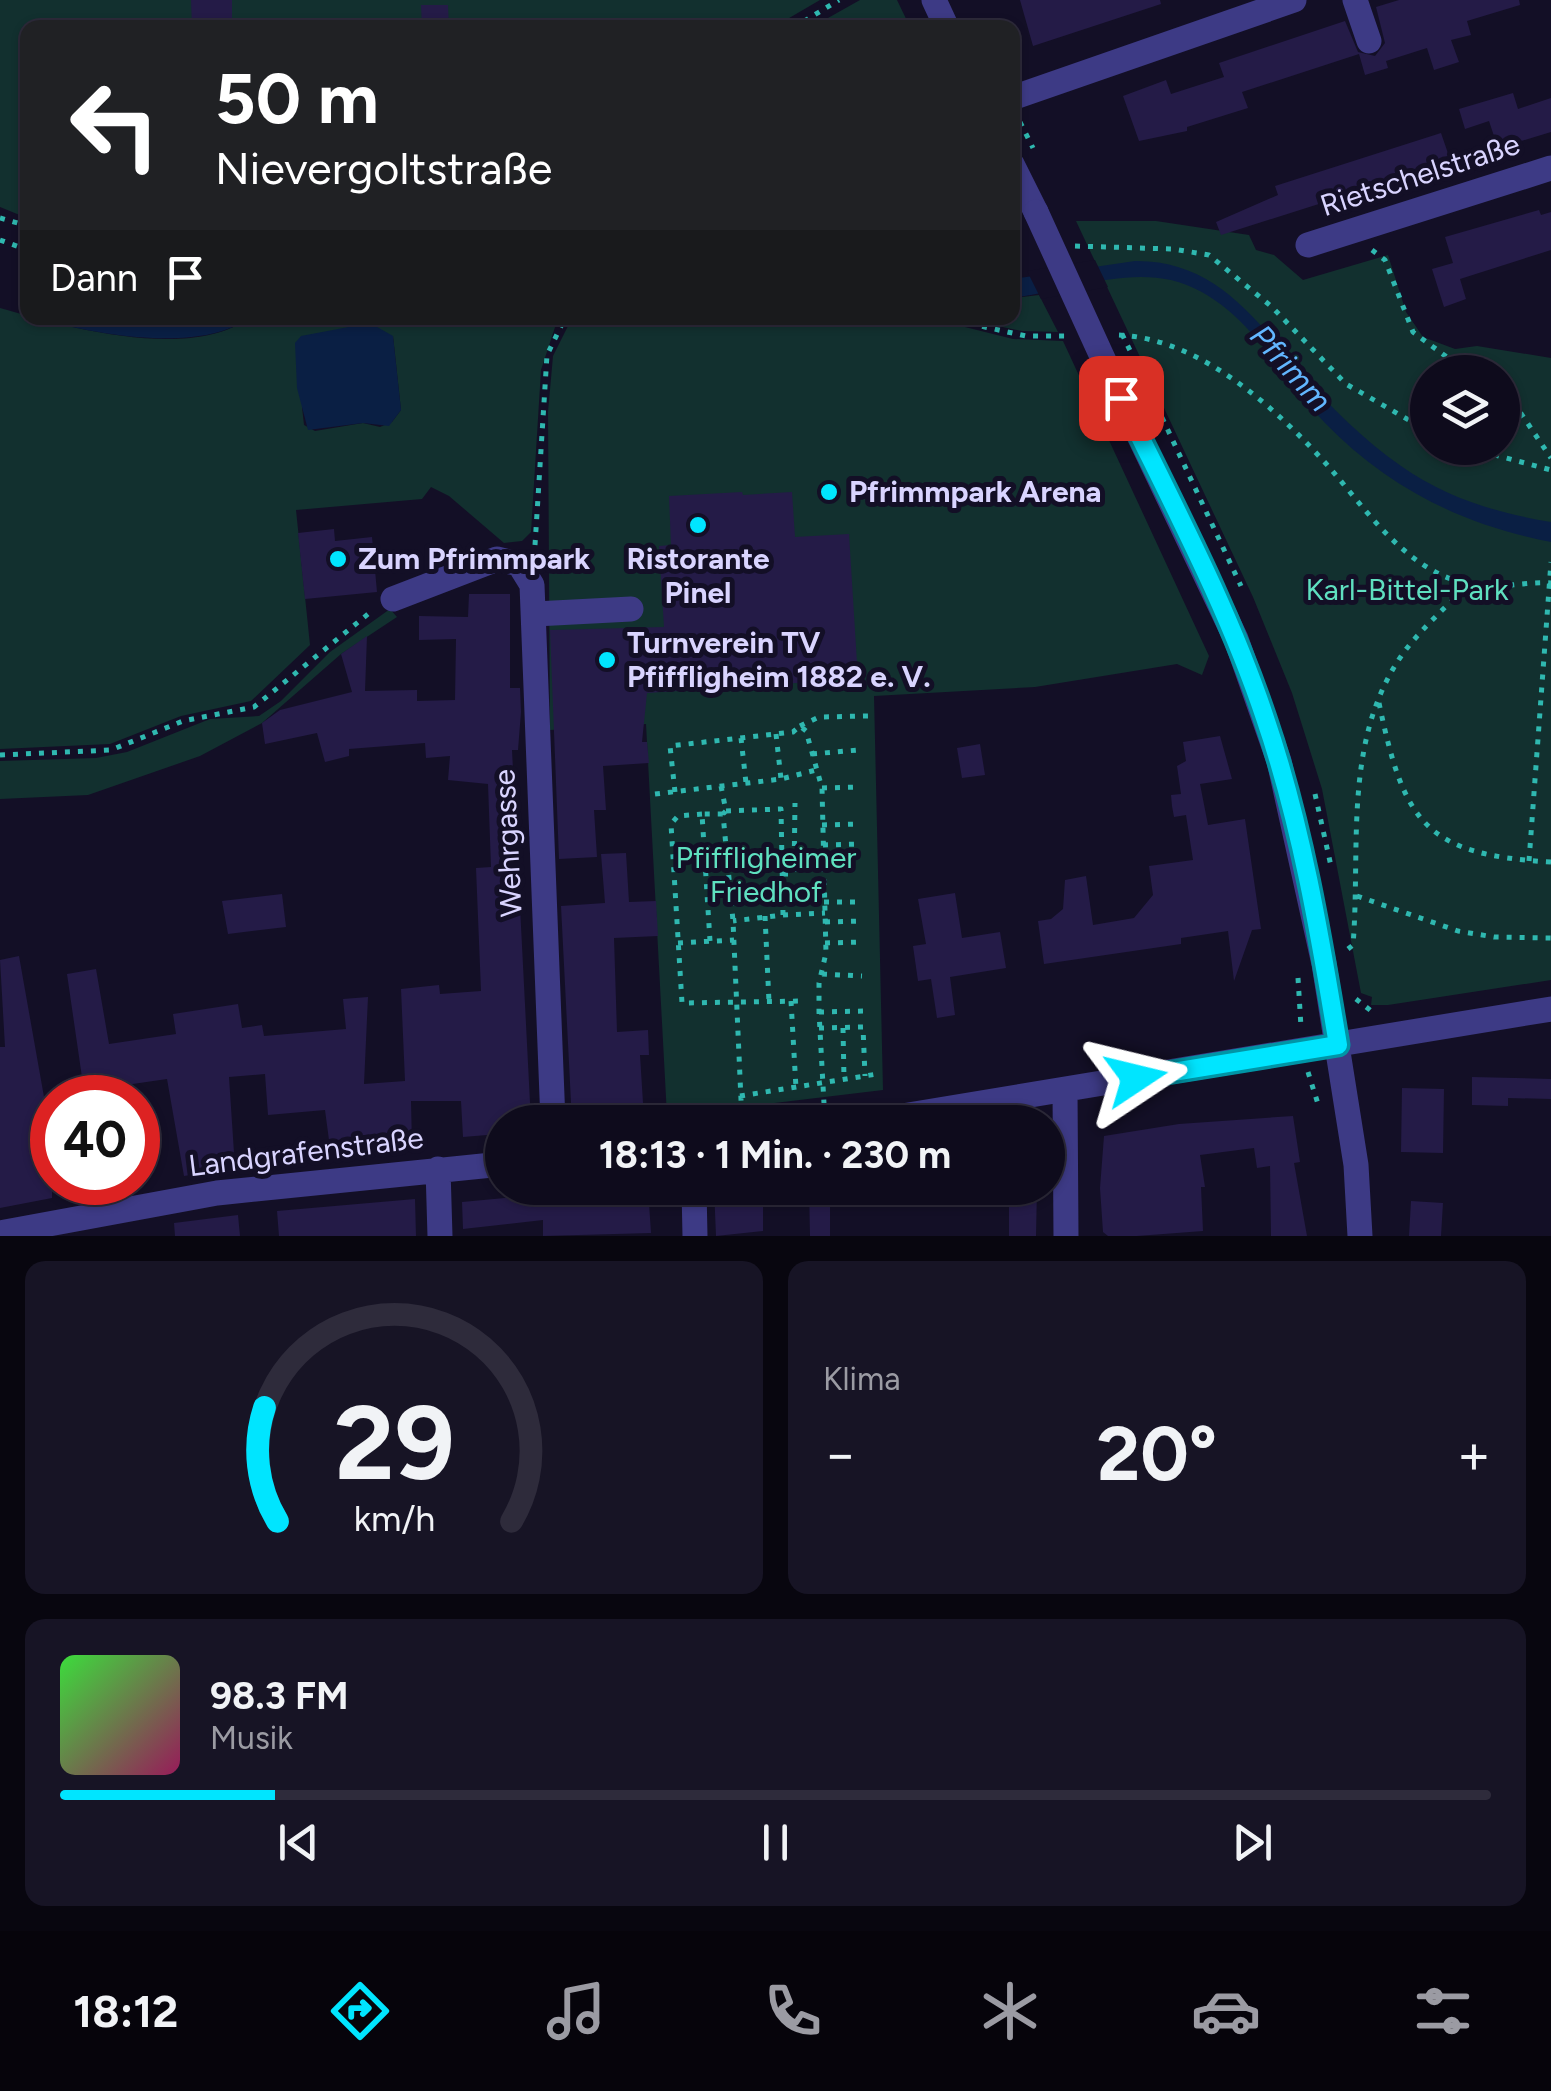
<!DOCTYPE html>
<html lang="de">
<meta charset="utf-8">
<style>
:root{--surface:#0e0b1c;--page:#171425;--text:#f1f3f6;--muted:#9b9ba3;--line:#2e2b3b;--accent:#00e5ff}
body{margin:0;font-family:Figtree,sans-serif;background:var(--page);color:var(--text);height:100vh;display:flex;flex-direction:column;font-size:38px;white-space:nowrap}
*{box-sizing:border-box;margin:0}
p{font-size:32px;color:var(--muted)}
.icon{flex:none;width:55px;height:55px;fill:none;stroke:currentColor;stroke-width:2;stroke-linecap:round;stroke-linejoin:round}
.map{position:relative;height:1236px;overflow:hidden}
.side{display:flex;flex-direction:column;gap:25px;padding:25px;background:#08060f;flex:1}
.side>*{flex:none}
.guide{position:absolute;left:20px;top:20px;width:1000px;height:305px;border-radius:20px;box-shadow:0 2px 8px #0004,0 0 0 2px var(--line);background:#202124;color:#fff;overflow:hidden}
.controls{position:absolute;left:1410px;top:355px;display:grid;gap:20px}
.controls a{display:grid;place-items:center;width:110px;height:110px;border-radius:50%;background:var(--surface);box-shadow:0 2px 8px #0004,0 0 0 2px var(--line);font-size:50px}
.speed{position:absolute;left:30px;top:1075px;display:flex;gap:20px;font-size:50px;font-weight:700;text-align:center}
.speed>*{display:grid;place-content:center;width:130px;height:130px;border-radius:50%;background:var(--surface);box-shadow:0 2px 8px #0004,0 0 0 2px var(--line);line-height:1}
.speed .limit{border:15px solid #d22;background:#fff;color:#111}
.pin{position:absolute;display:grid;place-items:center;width:85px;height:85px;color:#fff;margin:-42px;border-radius:20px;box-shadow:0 5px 15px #0006}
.me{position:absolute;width:110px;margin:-55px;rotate:80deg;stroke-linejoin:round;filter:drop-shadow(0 0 8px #0008)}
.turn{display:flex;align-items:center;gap:35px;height:210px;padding:0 30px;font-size:45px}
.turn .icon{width:130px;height:130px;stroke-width:2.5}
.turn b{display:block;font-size:70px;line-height:85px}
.then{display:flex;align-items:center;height:95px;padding:0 30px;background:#0003;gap:20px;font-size:38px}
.big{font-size:75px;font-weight:700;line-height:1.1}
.side .card{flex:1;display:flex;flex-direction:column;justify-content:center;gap:15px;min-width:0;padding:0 35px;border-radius:20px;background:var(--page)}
.side .dial{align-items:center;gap:0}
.dial svg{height:260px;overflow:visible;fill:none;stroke:var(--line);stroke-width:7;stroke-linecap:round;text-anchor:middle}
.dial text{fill:var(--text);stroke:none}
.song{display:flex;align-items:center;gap:30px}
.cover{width:120px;height:120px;border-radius:15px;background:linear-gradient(135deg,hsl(120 70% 55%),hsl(330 70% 35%))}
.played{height:10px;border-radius:5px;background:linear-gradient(90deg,var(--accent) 15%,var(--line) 15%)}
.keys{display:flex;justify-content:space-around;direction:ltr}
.heat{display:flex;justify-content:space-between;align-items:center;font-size:55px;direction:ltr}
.side .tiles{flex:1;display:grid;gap:25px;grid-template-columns:1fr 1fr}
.card:last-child{grid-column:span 2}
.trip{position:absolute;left:485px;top:1105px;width:580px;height:100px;border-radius:50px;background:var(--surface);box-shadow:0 2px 8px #0004,0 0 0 2px var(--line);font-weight:700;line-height:100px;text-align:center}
.tabs{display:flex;height:160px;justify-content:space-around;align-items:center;background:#06040b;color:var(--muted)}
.tabs .icon{width:70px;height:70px}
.tabs .on{color:var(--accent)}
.tabs b{font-size:45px;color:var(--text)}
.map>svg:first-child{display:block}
</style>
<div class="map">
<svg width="1551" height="1236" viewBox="0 0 1551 1236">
<rect width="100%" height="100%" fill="#130f26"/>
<path fill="#12302f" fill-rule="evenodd" d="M0 0H820L772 28H28L27 218 0 207Z
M860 0H897L910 27H812Z
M1076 221H1156L1249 235 1256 250 1274 255 1303 280 1388 255 1406 312 1423 337 1455 349 1477 346 1551 358V980L1388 1005H1371L1372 997 1361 993 1322 789 1292 693 1253 597ZM1428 372H1502V448H1428Z
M1039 295 1058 332 1022 331 960 318H1012L1013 298Z
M0 308C64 326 188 362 249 318H558L541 370 531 532 522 541 504 543 449 496 431 487 422 499 296 510 310 645 251 701 181 716 110 744 0 749ZM393 336 401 410 392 422 380 427 363 423 315 431 304 425 302 407Z
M572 318H929L1013 339 1063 341 1209 656 1202 675 1177 664 1035 687 874 696 883 1090 667 1116 646 724 550 730 548 412 553 356Z
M390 609 397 617 341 654 262 723 200 756 88 795 0 799V761L96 758 127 752 210 719 259 716 281 701 330 652Z"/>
<path fill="#0a1f44" d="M1135 261C1213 260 1255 317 1300 372 1329 406 1364 440 1401 466 1446 498 1497 513 1551 522V542C1463 525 1388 488 1325 423 1278 373 1243 298 1171 280 1121 269 1062 291 1013 298L1012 279Z
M34 318H249C197 355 92 333 34 318Z
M370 323 393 336 401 410 389 426 363 423 308 430 297 388 295 343 301 336Z"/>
<path fill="#130f26" d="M1095 260 1108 287 1041 299 1027 271Z"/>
<path fill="#241b47" d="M191 0H232V28H192Z
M1020 0H1160L1161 4 1033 46Z
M1399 0H1519L1520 5 1467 21 1471 35 1451 40 1459 62 1434 70 1427 48 1386 61 1388 68 1365 75 1359 54 1242 92 1248 108 1187 127V131L1139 141 1123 96 1166 80 1171 94 1224 77 1219 63 1345 21 1358 52 1375 56 1385 43 1376 7Z
M421 5H448L449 28H422Z
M1513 93 1518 109 1551 98V132L1498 148 1489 121 1465 129 1459 109Z
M1441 133 1451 162 1221 235 1216 222 1278 195 1275 186Z
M1539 210 1541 215 1551 212V250L1460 279 1466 299 1444 307 1432 269 1453 263 1445 237Z
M742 492 743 495 792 492 795 537 849 534 858 679 647 693 642 742H647L649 763 603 766 606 810H594L597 857 559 859 550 630 664 627 659 546 671 545 669 496Z
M334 529 335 541 372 537 377 592 305 599 298 533Z
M469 594H510V688H520L521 712 518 750H512L531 1122H498L499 1134 463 1137 461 1101H411L412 1145 331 1155 325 1110 268 1115 265 1074 229 1077 235 1168 184 1176 167 1079 112 1087 113 1098H85L67 974 96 969 109 1044 176 1034 173 1014 238 1004 242 1028 262 1025 264 1036 346 1029 343 999 368 997 364 1084 405 1081 401 989 439 985 440 994 481 991 476 868 491 867 488 784 448 780 450 756 426 758 425 743 349 749V756L325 762 317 733 265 744 262 723 280 710 352 692 341 654 367 636 365 691 417 690V701L455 700 456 639 419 640V616L468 617Z
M1220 736 1232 779 1200 784 1208 825 1245 819 1261 929 1252 930 1234 981 1228 931 1181 938V944L1044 964 1038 921 1051 919 1063 909 1065 880 1086 876 1093 925 1134 918 1153 895 1149 866 1193 860 1186 815 1174 817 1172 806 1171 795 1181 794 1177 766 1186 761 1183 742Z
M980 744 985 775 962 778 957 748Z
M626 853 629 902 656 901 658 936 614 938 617 1032 648 1030 649 1055H640L644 1119 572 1122 561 906 605 903 601 854Z
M955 893 962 938 1000 932 1006 968 950 977 955 1015 937 1018 931 979 918 981 913 946 926 944 918 899Z
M282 894 286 927 228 934 222 901Z
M19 956 52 1142V1198L0 1208V1047H5L0 960Z
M1472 1077 1551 1079V1099L1508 1098V1106L1472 1105Z
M1402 1088 1444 1089 1443 1153 1401 1152Z
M1293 1116 1300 1162 1294 1163 1307 1236H1271L1270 1166 1257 1168 1254 1148 1200 1155 1205 1187H1201L1203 1231 1137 1236H1108L1103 1232 1100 1188 1104 1136 1179 1124Z
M608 1188H648L651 1233 543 1236V1220L463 1229 462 1202Z
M714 1188H763V1231L716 1236Z
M809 1188H830V1236H810Z
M1009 1188H1037L1036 1236H1009Z
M415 1199 416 1236H279L277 1211Z
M1411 1201 1443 1203 1441 1236H1409Z
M238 1215 240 1236H175L174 1223Z"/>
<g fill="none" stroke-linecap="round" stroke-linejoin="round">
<path stroke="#2fb8b0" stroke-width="5" stroke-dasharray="5 8" stroke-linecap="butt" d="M793 28 839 0
M1020 122 1033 148
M0 218 28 226
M0 240 28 250
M1075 246 1173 249 1209 255 1272 307 1346 384 1428 431
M1372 250 1385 260 1413 332 1467 372
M944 318 1026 336H1068
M1119 335C1201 339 1277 409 1329 467 1368 512 1405 569 1467 584 1492 591 1524 581 1551 583
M1151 394 1241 586
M1502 395 1518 409 1551 458
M1469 448 1551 470
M535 545 547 355 565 318
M1379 703C1404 823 1425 855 1551 862
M800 726 819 717 868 716
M776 734 781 779
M741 738 746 783
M812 754 858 750
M0 755 111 750 183 721 254 707 373 610
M721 786 726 811 723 814 733 921 742 1122
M822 788 859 787
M675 792 670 746 793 732 800 726 806 731 822 788 826 953 819 983V1012L825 1122
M655 794 781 779 816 770
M1315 794 1331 866
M726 811 781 809 783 915 733 921
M702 814 678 816 671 824 682 1003 803 1001
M822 825 860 824
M823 845 861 844
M1529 861 1551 562
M823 866 861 864
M783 874H794L795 803
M1357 896 1458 931 1494 937 1551 938
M824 902H861
M783 915 825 913
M765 916 769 1002
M825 922 861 921
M710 941 702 814H723
M678 943 734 940
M825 943 861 942
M1348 949 1353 945C1361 846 1342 739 1404 652 1422 628 1447 606 1468 585
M822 974 862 976
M1298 978 1301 1027
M1356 999 1375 1014
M791 1001 796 1088
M819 1012 866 1011
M819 1028 863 1027 865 1076
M843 1028 844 1079
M1308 1072 1318 1104
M740 1096 877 1074"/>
<path stroke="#3d3a85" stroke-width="25" d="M934 0 947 28
M1355 0 1369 41
M1012 98 1294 0
M1012 164 1036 212
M1308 245 1551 168
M1121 398 1236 639 1279 761 1324 964 1356 1165 1360 1236
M393 599 497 559 519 564 532 585 553 1122
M535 614 631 609
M1065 1090 1066 1236
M866 1122 1551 1009
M438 1169 440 1236
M694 1188 695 1236
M0 1233 217 1193 502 1164"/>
<path stroke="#2fb8b0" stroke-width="5" stroke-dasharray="5 8" stroke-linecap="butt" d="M1122 334 1151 394"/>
<path stroke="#3d3a85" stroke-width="25" d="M1036 212 1121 398"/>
</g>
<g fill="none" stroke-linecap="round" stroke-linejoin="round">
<g stroke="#0095a6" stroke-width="25">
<path id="route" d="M1121 398C1172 503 1228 607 1265 718 1301 823 1320 935 1338 1045L1136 1078"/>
</g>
<use href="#route" stroke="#00e5ff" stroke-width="18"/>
</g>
<g fill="#00e5ff" stroke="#130f26" stroke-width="4">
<circle cx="829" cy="492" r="10"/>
<circle cx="698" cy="525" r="10"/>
<circle cx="338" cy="559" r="10"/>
<circle cx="607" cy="660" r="10"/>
</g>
<g text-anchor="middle" stroke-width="10" stroke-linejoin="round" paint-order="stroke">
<g font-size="30" fill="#d9d4ff" stroke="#130f26">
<text transform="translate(1420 175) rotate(-18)" y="10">Rietschelstraße</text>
<text transform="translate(508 843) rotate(-93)" y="10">Wehrgasse</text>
<text transform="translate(306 1152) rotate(-7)" y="10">Landgrafenstraße</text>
</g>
<g font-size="30" font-weight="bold" fill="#d9d4ff" stroke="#130f26" text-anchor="start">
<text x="849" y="502">Pfrimmpark Arena</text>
<text x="358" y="569">Zum Pfrimmpark</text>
<text x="698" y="569" text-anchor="middle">Ristorante<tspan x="698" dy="34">Pinel</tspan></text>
<text x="627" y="653">Turnverein TV<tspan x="627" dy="34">Pfiffligheim 1882 e. V.</tspan></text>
</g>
<g font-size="30" fill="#5fe0c0" stroke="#130f26">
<text x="1407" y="600">Karl-Bittel-Park</text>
<text x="766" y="868">Pfiffligheimer<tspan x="766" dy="34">Friedhof</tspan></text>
</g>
<g font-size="32" font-style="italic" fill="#62b6ff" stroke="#130f26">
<text transform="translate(1291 368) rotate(48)" y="11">Pfrimm</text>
</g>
</g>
</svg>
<div class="controls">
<a><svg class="icon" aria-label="layers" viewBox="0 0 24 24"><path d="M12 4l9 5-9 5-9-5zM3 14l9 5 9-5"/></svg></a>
</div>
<div class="speed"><div class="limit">40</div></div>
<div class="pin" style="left:1121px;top:398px;background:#d93025"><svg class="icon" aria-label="arrive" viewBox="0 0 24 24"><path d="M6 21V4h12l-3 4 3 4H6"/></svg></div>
<svg class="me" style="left:1136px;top:1078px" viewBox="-20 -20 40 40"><path d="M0-17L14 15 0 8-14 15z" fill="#00e5ff" stroke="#fff" stroke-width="4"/></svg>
<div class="trip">18:13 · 1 Min. · 230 m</div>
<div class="guide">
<div class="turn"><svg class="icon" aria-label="left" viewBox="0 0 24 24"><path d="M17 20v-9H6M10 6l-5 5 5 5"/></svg><div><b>50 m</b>Nievergoltstraße</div></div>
<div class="then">Dann<svg class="icon" aria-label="arrive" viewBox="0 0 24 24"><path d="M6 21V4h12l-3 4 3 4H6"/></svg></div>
</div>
</div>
<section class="side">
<div class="tiles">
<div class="card dial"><svg viewBox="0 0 100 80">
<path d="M14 69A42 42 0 1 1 86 69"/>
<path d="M14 69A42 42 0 0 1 10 34" stroke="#00e5ff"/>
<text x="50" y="56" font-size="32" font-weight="700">29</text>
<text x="50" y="72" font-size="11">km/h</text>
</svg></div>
<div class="card"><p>Klima</p>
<div class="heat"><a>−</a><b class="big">20°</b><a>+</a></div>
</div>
<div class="card">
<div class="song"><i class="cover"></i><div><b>98.3 FM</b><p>Musik</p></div></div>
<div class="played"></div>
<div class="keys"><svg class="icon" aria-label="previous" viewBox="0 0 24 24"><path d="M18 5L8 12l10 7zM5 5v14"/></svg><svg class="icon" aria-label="pause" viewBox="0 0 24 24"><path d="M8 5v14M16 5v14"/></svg><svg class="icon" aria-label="next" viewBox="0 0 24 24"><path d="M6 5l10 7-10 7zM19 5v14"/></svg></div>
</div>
</div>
</section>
<nav class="tabs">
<b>18:12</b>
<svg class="icon on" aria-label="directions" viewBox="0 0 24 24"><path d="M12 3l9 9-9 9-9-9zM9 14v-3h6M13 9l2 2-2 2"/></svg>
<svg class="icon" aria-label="music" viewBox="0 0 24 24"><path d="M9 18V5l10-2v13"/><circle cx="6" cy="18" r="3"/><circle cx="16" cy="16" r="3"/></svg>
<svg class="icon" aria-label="phone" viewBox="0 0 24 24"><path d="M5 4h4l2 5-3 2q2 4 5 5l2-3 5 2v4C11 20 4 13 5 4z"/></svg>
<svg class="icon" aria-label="climate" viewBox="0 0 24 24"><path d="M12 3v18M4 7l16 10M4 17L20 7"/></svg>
<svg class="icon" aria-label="car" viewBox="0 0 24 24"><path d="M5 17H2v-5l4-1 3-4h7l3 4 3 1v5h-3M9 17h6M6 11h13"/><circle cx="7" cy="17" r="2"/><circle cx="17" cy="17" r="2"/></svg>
<svg class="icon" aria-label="filters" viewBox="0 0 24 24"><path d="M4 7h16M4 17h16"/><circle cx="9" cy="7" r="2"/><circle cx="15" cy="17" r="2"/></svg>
</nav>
